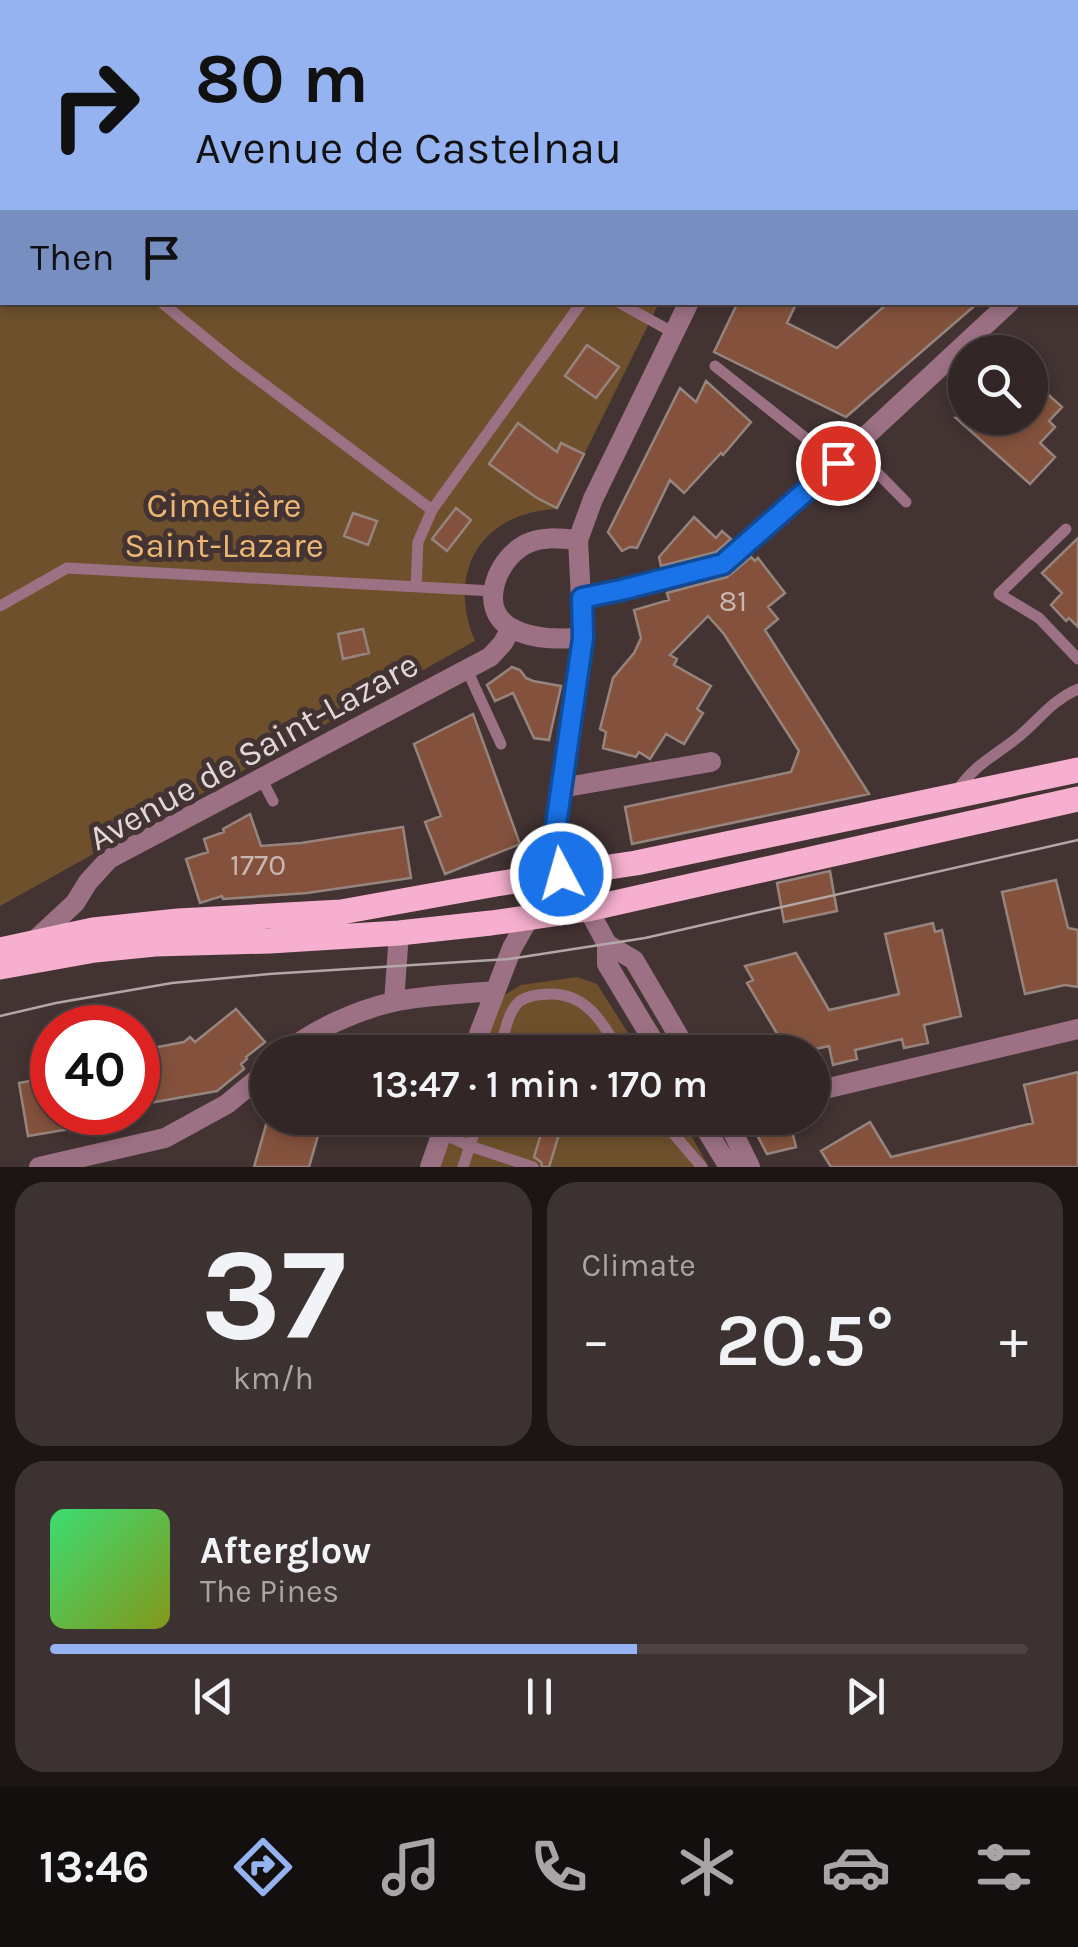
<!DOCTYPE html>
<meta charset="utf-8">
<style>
:root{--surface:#322626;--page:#3d3232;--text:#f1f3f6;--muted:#a8a5a7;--line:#4d4343;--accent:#95b2f1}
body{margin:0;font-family:Karla,sans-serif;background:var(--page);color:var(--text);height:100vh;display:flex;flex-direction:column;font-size:38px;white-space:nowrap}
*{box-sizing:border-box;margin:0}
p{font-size:32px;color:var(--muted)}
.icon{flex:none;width:55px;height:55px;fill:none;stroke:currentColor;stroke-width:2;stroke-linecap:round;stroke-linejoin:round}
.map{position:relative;height:1167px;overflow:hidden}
.panel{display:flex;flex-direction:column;gap:15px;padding:15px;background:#1c1515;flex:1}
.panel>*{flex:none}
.guide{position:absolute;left:0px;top:0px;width:1080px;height:305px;box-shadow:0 5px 15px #0003,0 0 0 2px var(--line);background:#95b2f1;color:#111;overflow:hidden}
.buttons{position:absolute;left:948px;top:335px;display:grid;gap:20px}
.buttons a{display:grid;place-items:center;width:100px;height:100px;border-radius:50%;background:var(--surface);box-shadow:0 5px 15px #0003,0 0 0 2px var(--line);font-size:50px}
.speed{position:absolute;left:30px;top:1005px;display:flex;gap:20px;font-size:50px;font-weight:700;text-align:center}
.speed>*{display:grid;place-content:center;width:130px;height:130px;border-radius:50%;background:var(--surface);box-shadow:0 5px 15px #0003,0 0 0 2px var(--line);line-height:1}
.speed .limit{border:15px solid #d22;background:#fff;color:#111}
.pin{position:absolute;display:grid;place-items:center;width:85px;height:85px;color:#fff;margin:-42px;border:5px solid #fff;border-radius:50%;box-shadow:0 2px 10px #0007}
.me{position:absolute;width:110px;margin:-55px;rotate:354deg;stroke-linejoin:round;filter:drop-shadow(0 0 8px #0008)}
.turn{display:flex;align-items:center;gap:35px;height:210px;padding:0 30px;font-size:45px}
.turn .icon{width:130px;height:130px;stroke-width:2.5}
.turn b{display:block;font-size:70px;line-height:85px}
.then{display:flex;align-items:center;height:95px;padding:0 30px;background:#0003;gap:20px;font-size:38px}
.big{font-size:75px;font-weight:600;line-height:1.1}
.panel .tile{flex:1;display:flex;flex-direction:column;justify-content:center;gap:15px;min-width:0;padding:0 35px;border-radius:30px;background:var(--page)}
.panel .dial{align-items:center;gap:0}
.dial b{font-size:130px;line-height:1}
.song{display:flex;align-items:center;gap:30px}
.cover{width:120px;height:120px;border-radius:15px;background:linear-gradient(135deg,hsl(140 70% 55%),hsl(70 70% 35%))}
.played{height:10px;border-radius:5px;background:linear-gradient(90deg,var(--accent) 60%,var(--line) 60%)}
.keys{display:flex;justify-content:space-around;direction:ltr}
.heat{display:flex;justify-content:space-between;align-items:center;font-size:55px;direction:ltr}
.panel .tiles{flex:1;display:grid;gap:15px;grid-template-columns:1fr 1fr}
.tile:last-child{grid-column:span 2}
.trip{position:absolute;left:250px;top:1035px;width:580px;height:100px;border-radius:50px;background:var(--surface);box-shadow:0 5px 15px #0003,0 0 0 2px var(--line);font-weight:600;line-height:100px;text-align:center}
.tabs{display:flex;height:160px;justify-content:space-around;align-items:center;background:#140f0f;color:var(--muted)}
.tabs .icon{width:70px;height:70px}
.tabs .current{color:var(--accent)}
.tabs b{font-size:45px;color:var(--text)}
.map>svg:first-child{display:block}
</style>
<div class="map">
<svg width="1078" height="1167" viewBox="0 0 1078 1167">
<rect width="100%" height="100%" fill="#433333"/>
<path fill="#6e512c" d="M0 0H588L591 2H2V302L659 303 557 509C481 512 446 572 475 641L0 906Z
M577 977 597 984 640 1052H480L500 998 521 985Z
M455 1118H681L709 1167H438Z"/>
<path fill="#84523c" stroke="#96857e" stroke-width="2.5" d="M738 302H797L787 323 837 348 889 302H979L846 417 714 352Z
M587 345 619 367 596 398 565 376Z
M1030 378 1062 407 1049 421 1055 427 1040 443 1055 457 1030 484 956 418H1030Z
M706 381 751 422 723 455 721 453 684 493 670 480 637 548 630 547 622 551 608 532 680 388 696 402Z
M518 423 557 452 561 443 584 454 557 508 537 498 489 464Z
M456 508 471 520 447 551 432 539Z
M353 513 377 521 368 545 344 536Z
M694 517 716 538 722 531 731 539 716 552 661 566 659 557Z
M1078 538V627L1069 618 1066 621 1051 605 1062 593 1042 573Z
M751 557 755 561 758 558 785 593 768 607 778 619 765 630 869 794 632 844 625 807 791 772 799 751 724 634 708 616 670 655 677 659 674 665 711 686 697 709 703 713 684 744 666 734 650 759 639 752 636 757 603 748 606 732 600 729 613 678 634 653 641 638 634 610 669 600 667 593 727 577Z
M363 629 369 653 343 659 338 634Z
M512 667 520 670 526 678 533 681 561 686 549 740 534 738 513 693 495 701 487 685Z
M473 714 520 844 445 874 425 822 441 816 414 744Z
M250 814 261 846 301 843 403 827 411 878 307 893 223 899 222 896 200 903 186 859 208 852 204 839 224 832 223 829Z
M830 871 837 911 784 922 777 883Z
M1056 880 1068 928 1078 930V987L1065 985 1025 994 1002 892Z
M933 923 935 932 942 930 961 1016 924 1025 928 1043 904 1048 902 1039 855 1050 857 1059 833 1065 829 1046 802 1052H788L747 983 753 980 745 966 796 953 829 1010 899 994 885 934Z
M236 1009 265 1042 246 1057 247 1059 241 1064 244 1069 217 1091 138 1105V1062L144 1060 142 1050 184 1042 190 1037 195 1042Z
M1078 1072V1167H831L821 1151 870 1122 891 1157 1033 1123 1024 1085Z
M52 1077V1112H66L70 1129 28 1136 19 1083Z
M268 1118H323L309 1167H254Z
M546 1118H564L549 1167H542L541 1162 534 1157Z
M790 1123 796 1147 767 1154 755 1131Z"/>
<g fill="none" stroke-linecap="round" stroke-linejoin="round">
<path stroke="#9c7184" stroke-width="11" d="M194 0 198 2
M271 2 272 0
M0 183 2 185
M161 302 237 364 432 510 582 302
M618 302 674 333
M715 366 837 463
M853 448 906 502
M1066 529 999 594 1039 618 1078 659
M416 587 418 542 432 510
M0 606 67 568 493 591
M467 670 501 744
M262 780 273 801
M957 791C973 766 994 756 1017 738 1038 721 1052 700 1078 689
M499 1052C504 1038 507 1011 520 1001 529 995 541 994 551 994 588 994 604 1025 620 1052
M660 1118 702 1167
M441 1133 470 1146 533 1167
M463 1167 479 1118"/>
<path stroke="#9c7184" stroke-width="20" d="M1078 239V238
M582 598 621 591 723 564 853 448 1010 302
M561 788 711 762
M588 909 607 944V964L660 1052
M607 944 634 960 688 1052
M394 1002 399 933
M287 1052C314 1029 358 1010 393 1002 423 995 464 994 495 991
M472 1052 512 948 529 918
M812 1092 1078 1029
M699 1118 729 1167
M726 1118 750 1167
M39 1167 165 1138 227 1104 268 1070
M430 1167 447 1118"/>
<path stroke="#9c7184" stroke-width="20" d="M627 0 630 2
M840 2 842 0
M578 540C562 539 546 536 531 542 499 553 474 609 513 629 535 640 559 639 583 638
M561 873 553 846 583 638 578 540 593 499 689 302
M34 941 75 903 88 882 109 859 490 657 503 643 511 628"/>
<path stroke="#f6afce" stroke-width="25" d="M0 950 93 930 178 921 341 912 496 884 636 863 1078 770
M0 967 95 950 155 944 270 941 399 933 491 923 588 909 1078 799"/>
<path stroke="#b2a7a6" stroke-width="2.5" d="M0 1016 56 1003 172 983 269 974 509 959 645 938 1078 840"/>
</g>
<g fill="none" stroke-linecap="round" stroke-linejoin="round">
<g stroke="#114b97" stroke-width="25">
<path id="route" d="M561 874 553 846 583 638 582 598 621 590 723 564 838 463"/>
</g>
<use href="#route" stroke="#1a73e8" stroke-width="18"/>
</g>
<g text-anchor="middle" stroke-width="10" stroke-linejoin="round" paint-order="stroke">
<g font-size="30" fill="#cab6b0">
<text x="733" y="611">81</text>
<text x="258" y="875">1770</text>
</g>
<g font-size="35" fill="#edb774" stroke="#433333">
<text x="224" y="517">Cimetière<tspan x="224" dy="40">Saint-Lazare</tspan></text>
</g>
<g font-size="35" fill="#e1d7d6" stroke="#433333">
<text transform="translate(253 751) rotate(-29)" y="12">Avenue de Saint-Lazare</text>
</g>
</g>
</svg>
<div class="buttons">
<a><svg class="icon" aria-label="search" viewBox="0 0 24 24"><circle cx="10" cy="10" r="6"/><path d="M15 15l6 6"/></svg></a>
</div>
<div class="speed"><div class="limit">40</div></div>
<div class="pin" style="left:838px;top:463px;background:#d93025"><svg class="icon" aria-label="arrive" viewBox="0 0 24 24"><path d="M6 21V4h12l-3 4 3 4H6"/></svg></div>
<svg class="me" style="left:561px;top:874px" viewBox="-20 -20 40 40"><circle r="17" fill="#1a73e8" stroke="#fff" stroke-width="3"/><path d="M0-11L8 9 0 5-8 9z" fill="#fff"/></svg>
<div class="trip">13:47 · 1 min · 170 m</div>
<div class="guide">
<div class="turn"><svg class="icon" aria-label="right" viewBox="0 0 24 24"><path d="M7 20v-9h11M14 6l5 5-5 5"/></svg><div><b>80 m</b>Avenue de Castelnau</div></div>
<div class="then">Then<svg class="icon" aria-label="arrive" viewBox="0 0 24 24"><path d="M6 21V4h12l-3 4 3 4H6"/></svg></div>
</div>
</div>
<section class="panel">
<div class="tiles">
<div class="tile dial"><b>37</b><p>km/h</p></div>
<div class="tile"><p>Climate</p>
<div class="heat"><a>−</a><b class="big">20.5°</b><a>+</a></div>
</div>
<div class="tile">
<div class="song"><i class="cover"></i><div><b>Afterglow</b><p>The Pines</p></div></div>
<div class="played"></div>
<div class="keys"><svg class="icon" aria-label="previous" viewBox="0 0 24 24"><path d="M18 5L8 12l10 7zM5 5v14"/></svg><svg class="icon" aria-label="pause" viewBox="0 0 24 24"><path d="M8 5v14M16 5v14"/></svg><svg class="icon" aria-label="next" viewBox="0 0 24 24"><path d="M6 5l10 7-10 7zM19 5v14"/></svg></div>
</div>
</div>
</section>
<nav class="tabs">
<b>13:46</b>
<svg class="icon current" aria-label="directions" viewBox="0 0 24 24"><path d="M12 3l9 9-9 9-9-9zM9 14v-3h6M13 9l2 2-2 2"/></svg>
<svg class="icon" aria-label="music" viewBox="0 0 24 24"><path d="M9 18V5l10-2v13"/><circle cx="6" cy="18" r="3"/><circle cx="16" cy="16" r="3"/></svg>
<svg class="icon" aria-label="phone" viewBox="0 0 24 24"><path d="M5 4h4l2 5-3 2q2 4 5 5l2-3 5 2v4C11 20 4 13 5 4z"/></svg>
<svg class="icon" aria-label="climate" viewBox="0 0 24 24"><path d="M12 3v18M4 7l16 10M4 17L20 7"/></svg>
<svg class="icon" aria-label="car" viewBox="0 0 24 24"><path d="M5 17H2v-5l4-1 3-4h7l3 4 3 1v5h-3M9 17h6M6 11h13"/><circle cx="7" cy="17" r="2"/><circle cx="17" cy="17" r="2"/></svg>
<svg class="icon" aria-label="filters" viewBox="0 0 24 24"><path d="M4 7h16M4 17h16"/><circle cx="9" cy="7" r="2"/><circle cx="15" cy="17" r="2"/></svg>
</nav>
